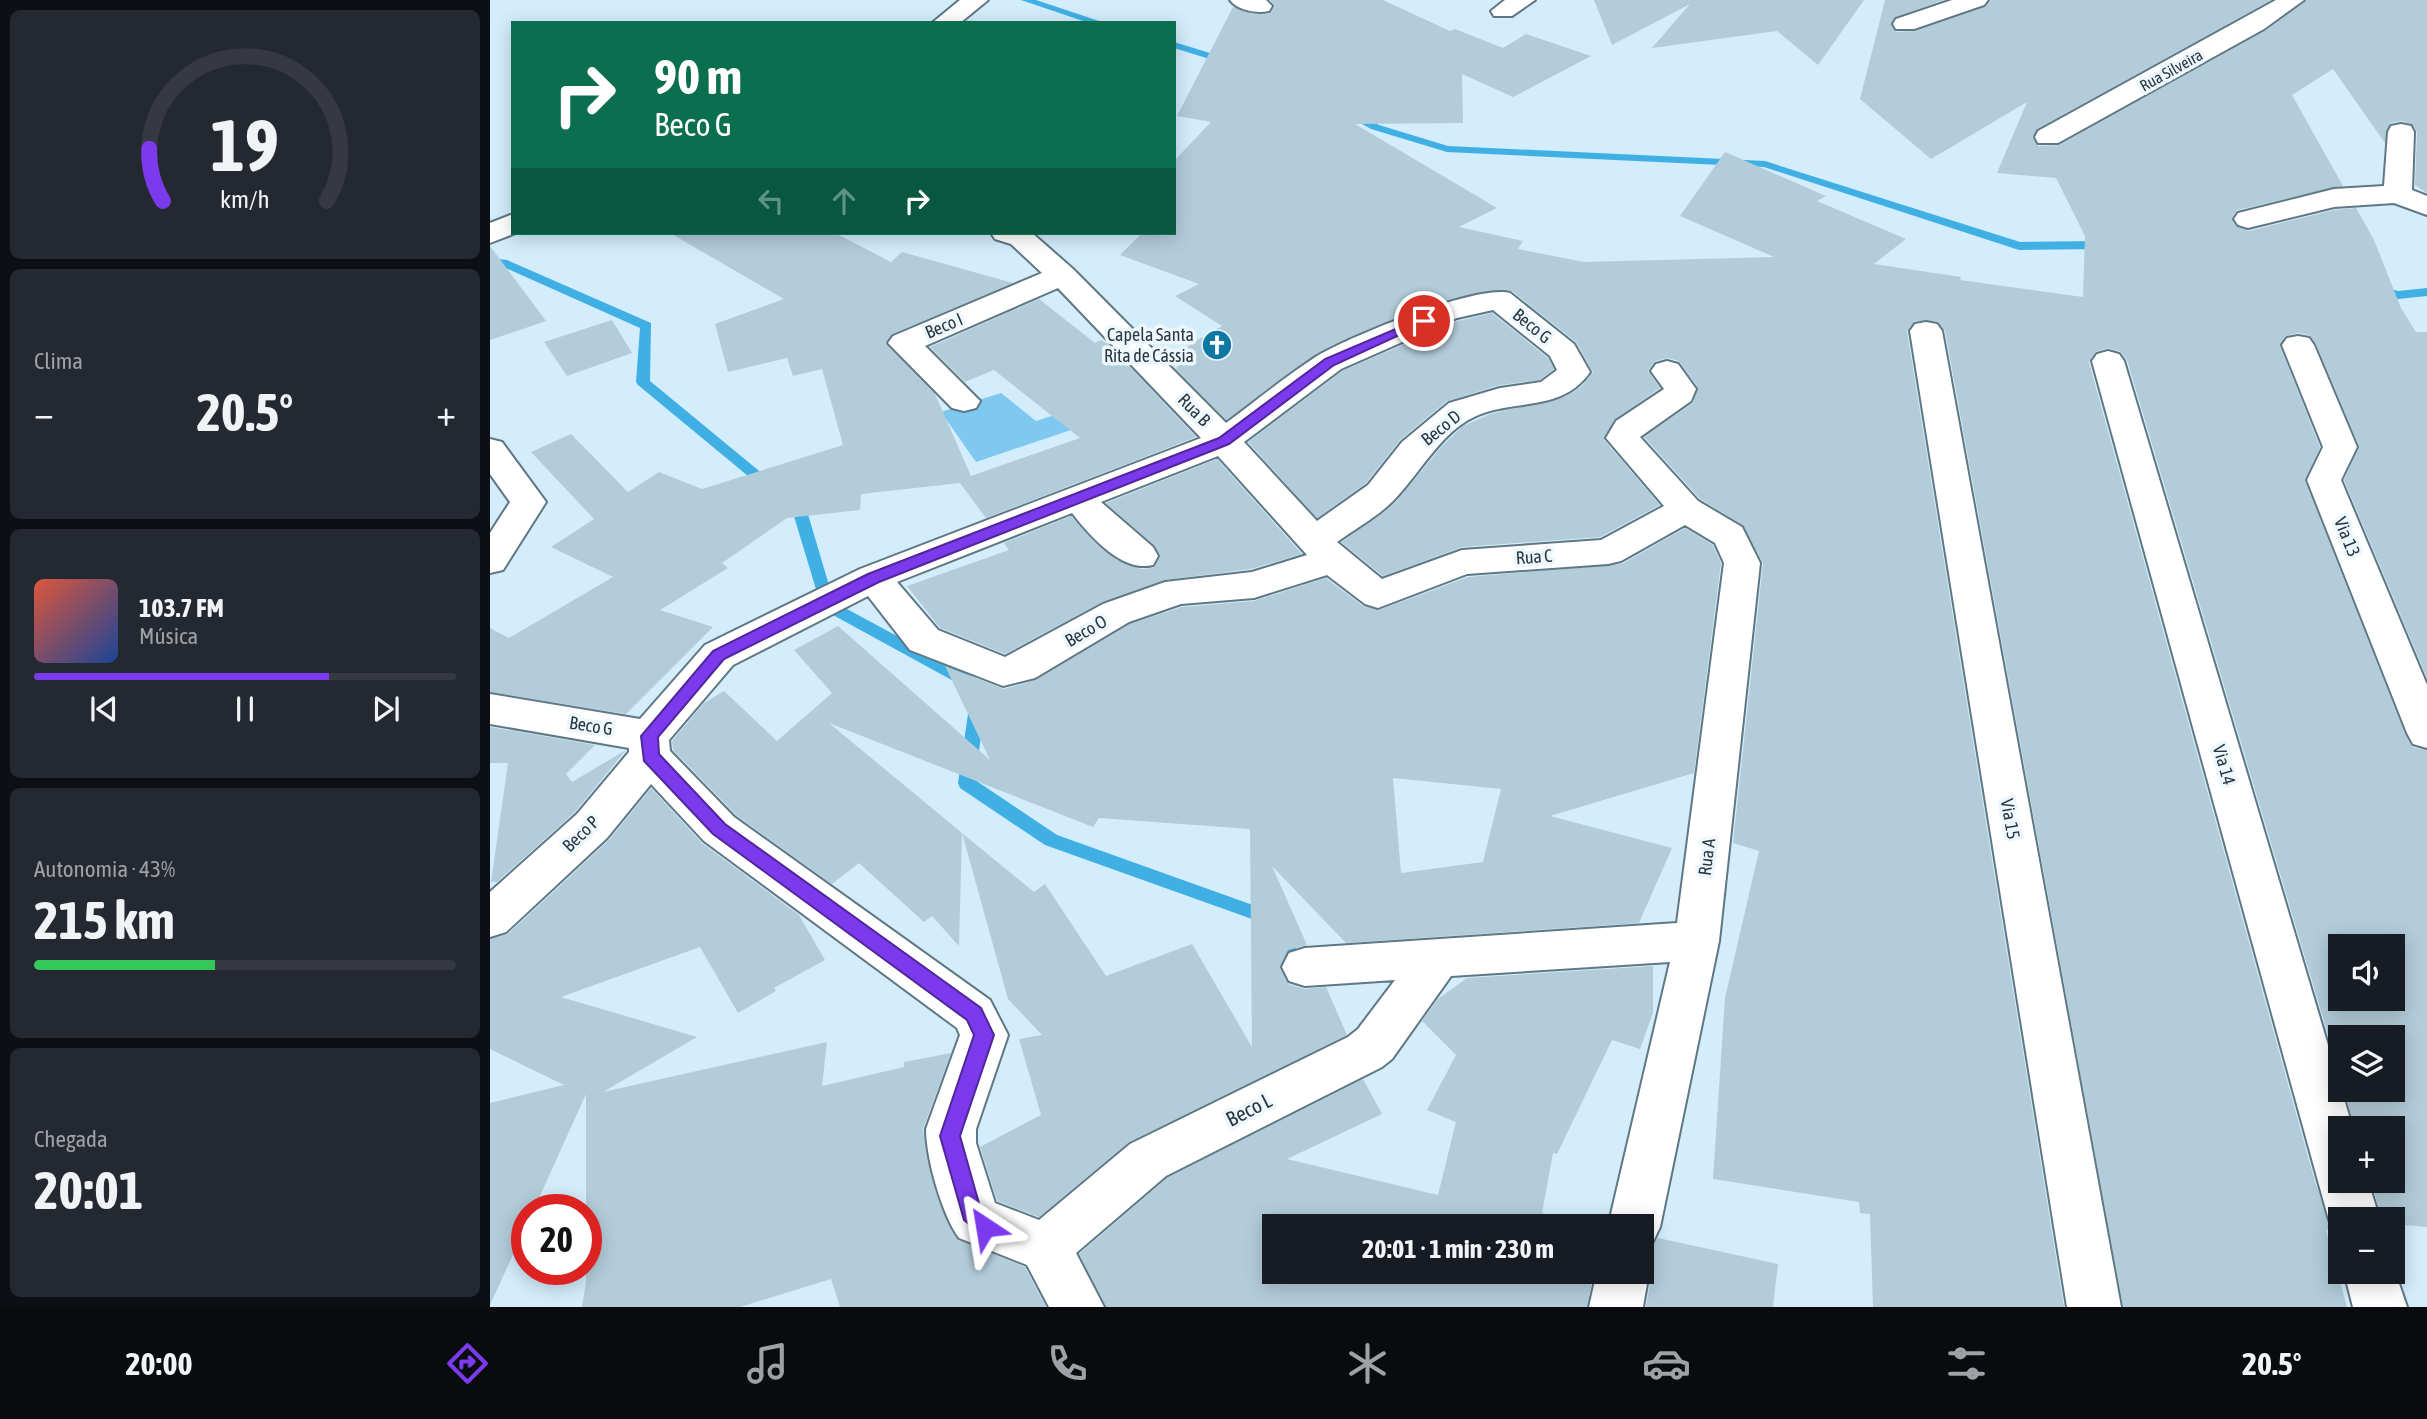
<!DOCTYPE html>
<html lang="pt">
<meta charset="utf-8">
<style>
:root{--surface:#171b24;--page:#242831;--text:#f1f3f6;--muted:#9ea1a6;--line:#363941;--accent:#7c3aed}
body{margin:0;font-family:"Asap Condensed",sans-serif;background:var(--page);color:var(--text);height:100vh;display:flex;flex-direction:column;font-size:26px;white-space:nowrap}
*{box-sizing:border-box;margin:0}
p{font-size:23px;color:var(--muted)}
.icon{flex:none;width:38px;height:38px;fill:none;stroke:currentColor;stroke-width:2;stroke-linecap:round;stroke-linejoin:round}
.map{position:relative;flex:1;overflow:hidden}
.drawer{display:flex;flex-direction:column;gap:10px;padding:10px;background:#0d0f14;width:490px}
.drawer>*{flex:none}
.guide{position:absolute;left:21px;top:21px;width:665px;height:214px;border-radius:0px;box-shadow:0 4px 18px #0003;background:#0b6e4f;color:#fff;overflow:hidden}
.controls{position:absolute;left:1838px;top:934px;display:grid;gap:14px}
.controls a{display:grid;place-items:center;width:77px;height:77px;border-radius:0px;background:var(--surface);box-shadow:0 4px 18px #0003;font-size:35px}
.speed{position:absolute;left:21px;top:1194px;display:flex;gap:14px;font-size:35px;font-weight:700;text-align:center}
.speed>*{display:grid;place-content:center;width:91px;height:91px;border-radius:50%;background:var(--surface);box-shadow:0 4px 18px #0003;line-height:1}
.speed .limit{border:10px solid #d22;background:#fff;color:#111}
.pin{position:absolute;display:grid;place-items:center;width:60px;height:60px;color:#fff;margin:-30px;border:4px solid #fff;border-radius:50%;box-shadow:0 2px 7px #0007}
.me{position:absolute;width:77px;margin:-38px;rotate:327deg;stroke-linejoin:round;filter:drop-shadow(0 0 5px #0008)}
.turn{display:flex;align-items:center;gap:24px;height:147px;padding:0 28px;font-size:32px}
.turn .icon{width:91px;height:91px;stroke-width:2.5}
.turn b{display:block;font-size:49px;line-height:60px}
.lanes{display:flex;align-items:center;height:66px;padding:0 28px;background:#0003;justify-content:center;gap:35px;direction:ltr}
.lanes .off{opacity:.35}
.big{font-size:52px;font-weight:700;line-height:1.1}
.drawer .widget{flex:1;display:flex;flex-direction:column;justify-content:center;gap:10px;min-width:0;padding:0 24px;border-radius:10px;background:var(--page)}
.drawer .dial{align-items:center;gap:0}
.dial svg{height:182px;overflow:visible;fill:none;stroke:var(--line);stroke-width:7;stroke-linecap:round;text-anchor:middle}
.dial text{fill:var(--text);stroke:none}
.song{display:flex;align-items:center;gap:21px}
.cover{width:84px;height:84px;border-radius:10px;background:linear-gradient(135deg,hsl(10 70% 55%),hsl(220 70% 35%))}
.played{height:7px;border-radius:4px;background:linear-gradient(90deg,var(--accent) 70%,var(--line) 70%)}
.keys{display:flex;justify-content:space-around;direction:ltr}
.heat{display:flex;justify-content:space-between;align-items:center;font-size:38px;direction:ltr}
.charge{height:10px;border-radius:5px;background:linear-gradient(90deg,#34c759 43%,var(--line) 0)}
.trip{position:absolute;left:772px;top:1214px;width:392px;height:70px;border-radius:0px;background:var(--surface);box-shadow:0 4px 18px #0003;font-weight:700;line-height:70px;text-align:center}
.dock{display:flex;height:112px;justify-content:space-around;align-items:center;background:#090b0e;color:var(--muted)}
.dock .icon{width:49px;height:49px}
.dock .active{color:var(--accent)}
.dock b{font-size:32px;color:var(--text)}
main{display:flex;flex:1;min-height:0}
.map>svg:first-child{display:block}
</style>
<main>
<section class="drawer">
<div class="widget dial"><svg viewBox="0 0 100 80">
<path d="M14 69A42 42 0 1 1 86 69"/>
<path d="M14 69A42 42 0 0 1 8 46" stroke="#7c3aed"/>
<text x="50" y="56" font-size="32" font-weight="700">19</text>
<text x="50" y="72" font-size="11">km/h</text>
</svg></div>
<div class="widget"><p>Clima</p>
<div class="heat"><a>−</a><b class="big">20.5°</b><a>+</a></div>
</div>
<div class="widget">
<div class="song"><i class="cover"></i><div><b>103.7 FM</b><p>Música</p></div></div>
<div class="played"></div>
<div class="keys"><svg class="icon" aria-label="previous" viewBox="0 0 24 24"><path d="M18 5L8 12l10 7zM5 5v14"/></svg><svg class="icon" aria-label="pause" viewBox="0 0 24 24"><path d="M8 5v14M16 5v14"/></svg><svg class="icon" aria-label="next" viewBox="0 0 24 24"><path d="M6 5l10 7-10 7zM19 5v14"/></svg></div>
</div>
<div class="widget"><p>Autonomia · 43%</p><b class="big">215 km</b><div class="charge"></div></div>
<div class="widget"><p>Chegada</p><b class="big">20:01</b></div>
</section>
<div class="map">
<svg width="1937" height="1307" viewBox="0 0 1937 1307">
<rect width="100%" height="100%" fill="#d3edfc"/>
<path fill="#7fc8ef" d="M511 393 546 421 574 412 587 428 486 462 451 412Z"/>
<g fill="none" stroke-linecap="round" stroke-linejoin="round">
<path fill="#3fafe4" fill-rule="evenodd" d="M531 0H546L615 23H599Z
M684 42 743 60 744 62 739 65 684 48Z
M862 111 889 125 958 146 1275 161 1530 242 1614 241 1620 245 1614 249 1529 250 1274 167 957 152 881 129 858 116 857 114Z
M0 258 17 260 161 323 160 381 285 484 287 487 285 490H275L148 385 146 382 150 328 11 266H0Z
M1886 285 1908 291 1937 288V296L1908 299 1882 292V286Z
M297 496 317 511 344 602 481 676 483 680 481 684H469L332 609 303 513 290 501Z
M487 701 493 703 495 707 485 780 567 835 774 909 812 956 822 958 824 964 822 970 815 972 800 970 762 919 555 845 470 788 468 783 479 707 481 703Z"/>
</g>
<path fill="#b3ccda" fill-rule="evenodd" d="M780 0H893L960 31 965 29 1013 48 1036 34 1101 56 1023 97 972 74 973 123 865 124 1007 208 969 227 1033 241 1028 249 1094 262 1284 257 1190 216 1235 152 1336 196 1327 201 1416 239 1384 264 1471 277 1470 280 1593 297 1595 236 1566 178 1507 173 1537 102 1441 159 1370 99 1395 0H1454L1405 17 1401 25 1406 32 1425 31 1495 7 1501 0H1781L1547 129 1543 138 1548 146 1569 145 1775 31 1817 0H1937V193L1925 185 1927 132 1923 125 1912 121 1900 123 1895 143 1843 69 1802 95 1853 186 1747 210 1742 218 1746 226 1759 231 1844 210 1866 208 1884 240 1911 308 1926 332H1937V678L1854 480 1869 446 1826 344 1819 335 1808 333 1795 336 1790 346 1830 447 1815 481 1915 734 1922 747 1937 750V1227L1902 1224V1220H1892L1881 1181H1902V1129H1865L1854 1090H1902V1038H1850V1075L1637 360 1630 351 1617 348 1605 352 1599 362 1825 1182 1842 1229 1836 1230 1857 1307H1633L1455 331 1447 321H1425L1417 331 1574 1307H1383L1380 1214 1370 1213 1369 1202 1223 1179 1235 998 1269 851 1243 843 1273 563 1253 525 1210 499 1154 437 1203 403 1208 387 1189 361 1178 358 1165 361 1158 371 1170 388 1124 420 1114 440 1170 505 1110 537 972 547 893 576 851 542 905 503 952 446 973 426 1000 414 1077 396 1091 387 1103 372 1086 342 1022 291 1004 290 922 312 842 345 814 362 736 420 686 369 699 345 732 326 685 296 709 284 630 255 652 233H684V161L721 122 687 116 743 7 763 14H779L785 6ZM1850 947H1902V999H1850Z
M1104 0H1374L1328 65 1287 31 1162 48 1200 4 1122 45Z
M180 233H345L401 262 412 252 523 283 402 334 395 343 445 394 481 476 590 438 504 370 475 382 440 347 549 299 605 343 611 340 619 345 706 437 496 518 470 483 371 494 370 510 297 518 232 563 238 568 170 610 223 627 136 714 0 692V628L19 638 123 577 61 547 104 519 41 452 81 434 138 492 169 472 212 489 353 445 332 369 303 376 297 358 238 372 225 324 294 299Z
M0 246 56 321 0 340Z
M1002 313 1058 358 1064 369 1050 380 1010 385 957 401 910 440 876 483 827 518 758 442 852 371 968 321Z
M122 320 142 353 77 376 54 342Z
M727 459 812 554 761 569 674 580 612 602 515 654 450 628 417 586 519 550 514 543 581 516 606 544 627 560 651 569 663 568 670 557 665 546 616 503Z
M1195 528 1223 545 1231 563 1204 773 1060 816 1182 848 1149 923 856 943 782 866 817 945 798 950 790 968 798 984 815 989 836 987 857 1035 639 1142 549 1217 507 1201 490 1147 551 1115 529 1039 552 1035 518 999 472 833 544 892 555 884 616 976 702 944 762 1047 760 829 609 818 603 827 339 723 472 833 469 946 442 916 434 922 369 863 342 884 246 815 183 750 182 741 214 703 234 691 287 741 342 693 304 650 348 626 500 760 455 666 514 689 546 680 640 624 692 607 764 601 836 578 873 606 889 610 978 577 1132 564ZM903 778 1011 789 993 862 911 873Z
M0 727 105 745 76 774 82 782 136 750 85 812 7 882H1L18 763H0Z
M161 788 212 843 309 915 335 960 284 988 286 991 248 1013 210 947 71 997 207 1037 113 1092 337 1042 332 1086 414 1067V1062L461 1053 433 1129 436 1155 449 1202 467 1239 535 1267 556 1307H350L341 1279 250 1307H92L96 1282V1094L44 1209H37V1224L0 1305V1103L74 1085 0 1049V939L18 934 119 840Z
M1163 966V1013L1150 1049 1122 1040 1067 1154 1063 1153 1052 1213 1115 1227H784V1272H1104L1097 1307H616L589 1254 677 1178 873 1079 892 1114 797 1159 948 1195 966 1122 937 1110 966 1055 932 1021 948 999 977 978Z
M1168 1238 1288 1264 1283 1307H1156L1162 1272 1152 1251 1163 1246Z"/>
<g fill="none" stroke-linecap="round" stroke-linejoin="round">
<g stroke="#607784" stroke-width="4">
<path id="minor" d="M470 0H498L470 23H442Z
M740 0H776L782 6 779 11C767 14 747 10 740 0Z
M1015 0H1045L1022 16H1004L1001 11Z
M1462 0H1498L1494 5 1424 29H1406L1403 24 1406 19Z
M1786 0H1814L1774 29 1568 143H1548L1545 137 1548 131Z
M1911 124 1921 126 1924 132 1922 190 1937 196V215L1904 203 1844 207 1758 228 1748 225 1744 219 1748 213 1844 189 1894 186 1898 132 1901 126Z
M23 214V233H26L0 243V223Z
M501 233H542L583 269 736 423C766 401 796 376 827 356 859 337 987 284 1020 293L1084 344 1100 372C1072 413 1024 398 984 417 950 433 928 476 903 501 887 517 865 529 847 542L892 579 972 550 1111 540 1174 506 1116 438 1126 421 1174 389 1161 371 1166 364 1177 361 1188 364 1206 389 1201 401 1150 437 1208 501 1252 527 1270 563 1229 941 1170 1227 1162 1244 1152 1249V1227H1118L1180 962 961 976 902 1059 892 1067 676 1176 586 1253 614 1307H559L537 1265 469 1238C452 1215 436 1158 436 1129L470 1035 467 1028 214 841 161 784 117 838 16 932 0 937V892L87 814 139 752V748L0 724V694L150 719 215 645 370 569 711 438 568 288 435 346 490 401 486 408 474 411 462 408 398 343 403 336 552 273 521 244 505 239ZM1003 310 1060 356 1067 370 1051 382 1010 388 959 403 912 442 878 485 827 521 754 442 851 369 967 318ZM728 456 817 555 762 572 675 582 613 604 515 657 448 630 407 582 582 513C600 536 632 573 663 565L668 556 663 547 611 502ZM1195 525 1225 543 1234 563 1187 923 815 948 799 953 792 967 799 981 815 986 905 980 868 1029 858 1037 640 1144 549 1220 505 1203 486 1143V1129L518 1035 500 1000 244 817 180 751 179 740 243 665 378 596 420 650 513 686 545 678 639 622 691 604 764 598 837 575 875 604 888 608 977 574 1118 564 1131 561Z
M1436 322 1447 324 1452 331 1631 1307H1577L1420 331 1425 324Z
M1808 336 1819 338 1824 345 1867 447 1851 480 1937 685V748L1923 744 1917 733 1817 480 1833 447 1792 345 1797 338Z
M1618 351 1629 354 1634 361 1863 1129H1850V1181H1878L1890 1220H1850V1238L1839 1220 1828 1181 1602 361 1607 354Z
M0 439 12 442 56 502 13 570 0 573V533L20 502 0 474Z
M1152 1254 1159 1272 1153 1307H1099L1107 1272H1152Z
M1902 1263 1917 1307H1863L1854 1272H1902Z"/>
</g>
<use href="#minor" fill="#fff" fill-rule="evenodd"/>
</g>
<path fill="#7c3aed" stroke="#51269a" stroke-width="2" d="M929 319 940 321 844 365 739 444 389 582 234 659 168 737 169 754 235 824 491 1008 504 1035 470 1136 490 1207 506 1227 503 1234 495 1237 474 1220 450 1136 484 1035 477 1020 223 834 154 761 151 736 223 651 378 574 729 438 835 359Z"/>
<defs>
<g id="church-disc" transform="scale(1.575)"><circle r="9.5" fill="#0e78a3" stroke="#edf8fe"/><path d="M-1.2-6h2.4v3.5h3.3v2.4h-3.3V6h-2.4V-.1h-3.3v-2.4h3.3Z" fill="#fff"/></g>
</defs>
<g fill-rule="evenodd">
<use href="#church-disc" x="727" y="345"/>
</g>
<g text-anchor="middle" stroke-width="7" stroke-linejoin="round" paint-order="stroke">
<g font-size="16" fill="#2c363c" stroke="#edf8fe">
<text transform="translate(1681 70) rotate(-29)" y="6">Rua Silveira</text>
</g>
<g font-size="18" fill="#2c363c" stroke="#edf8fe">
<text transform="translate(454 326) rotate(-23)" y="6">Beco I</text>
<text transform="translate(1042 326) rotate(39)" y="6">Beco G</text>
<text transform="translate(704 410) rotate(46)" y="6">Rua B</text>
<text transform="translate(951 428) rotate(-39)" y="6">Beco D</text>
<text transform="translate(1857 537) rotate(68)" y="6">Via 13</text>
<text transform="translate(1044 557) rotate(-4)" y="6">Rua C</text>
<text transform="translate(596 631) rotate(-30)" y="6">Beco O</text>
<text transform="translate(101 726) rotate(9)" y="6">Beco G</text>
<text transform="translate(1734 765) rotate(74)" y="6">Via 14</text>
<text transform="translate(1520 819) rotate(80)" y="6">Via 15</text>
<text transform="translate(91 834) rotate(-44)" y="6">Beco P</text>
<text transform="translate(1217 857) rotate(-83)" y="6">Rua A</text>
</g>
<g font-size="18" fill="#2c363c" stroke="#edf8fe" text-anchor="end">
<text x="704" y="341">Capela Santa<tspan x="704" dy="21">Rita de Cássia</tspan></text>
</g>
<g font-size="21" fill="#2c363c" stroke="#edf8fe">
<text transform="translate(759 1110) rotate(-27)" y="7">Beco L</text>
</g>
</g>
</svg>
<div class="controls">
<a><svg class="icon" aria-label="sound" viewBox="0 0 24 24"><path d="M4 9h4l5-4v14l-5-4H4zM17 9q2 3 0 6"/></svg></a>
<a><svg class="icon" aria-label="layers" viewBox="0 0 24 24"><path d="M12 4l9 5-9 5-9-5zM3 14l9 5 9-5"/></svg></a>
<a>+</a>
<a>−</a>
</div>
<div class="speed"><div class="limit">20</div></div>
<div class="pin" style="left:934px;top:321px;background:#d93025"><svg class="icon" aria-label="arrive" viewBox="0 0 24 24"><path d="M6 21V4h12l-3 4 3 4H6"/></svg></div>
<svg class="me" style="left:495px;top:1227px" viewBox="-20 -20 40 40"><path d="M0-17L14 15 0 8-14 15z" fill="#7c3aed" stroke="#fff" stroke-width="4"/></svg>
<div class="trip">20:01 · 1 min · 230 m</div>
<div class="guide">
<div class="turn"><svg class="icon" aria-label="right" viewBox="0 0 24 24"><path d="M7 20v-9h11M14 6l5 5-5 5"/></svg><div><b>90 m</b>Beco G</div></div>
<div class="lanes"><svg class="icon off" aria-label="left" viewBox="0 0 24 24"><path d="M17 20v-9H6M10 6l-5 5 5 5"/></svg><svg class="icon off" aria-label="ahead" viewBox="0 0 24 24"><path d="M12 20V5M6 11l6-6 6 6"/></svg><svg class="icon" aria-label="right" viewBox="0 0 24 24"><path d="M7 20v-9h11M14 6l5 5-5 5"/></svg></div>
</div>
</div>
</main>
<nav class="dock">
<b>20:00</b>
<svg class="icon active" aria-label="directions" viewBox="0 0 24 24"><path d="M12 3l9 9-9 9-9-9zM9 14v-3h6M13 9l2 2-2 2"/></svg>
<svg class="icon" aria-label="music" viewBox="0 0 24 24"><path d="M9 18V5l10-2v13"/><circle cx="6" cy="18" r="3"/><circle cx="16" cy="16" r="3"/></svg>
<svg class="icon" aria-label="phone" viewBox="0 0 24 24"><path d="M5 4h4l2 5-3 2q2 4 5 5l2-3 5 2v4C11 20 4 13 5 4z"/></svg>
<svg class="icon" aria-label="climate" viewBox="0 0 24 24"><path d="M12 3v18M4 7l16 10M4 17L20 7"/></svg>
<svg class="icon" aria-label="car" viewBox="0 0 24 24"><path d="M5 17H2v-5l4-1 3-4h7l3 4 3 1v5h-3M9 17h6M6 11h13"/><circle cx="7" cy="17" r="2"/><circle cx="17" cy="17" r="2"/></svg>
<svg class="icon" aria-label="filters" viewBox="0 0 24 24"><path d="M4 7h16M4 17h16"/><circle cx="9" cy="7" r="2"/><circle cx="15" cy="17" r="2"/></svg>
<b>20.5°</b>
</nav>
